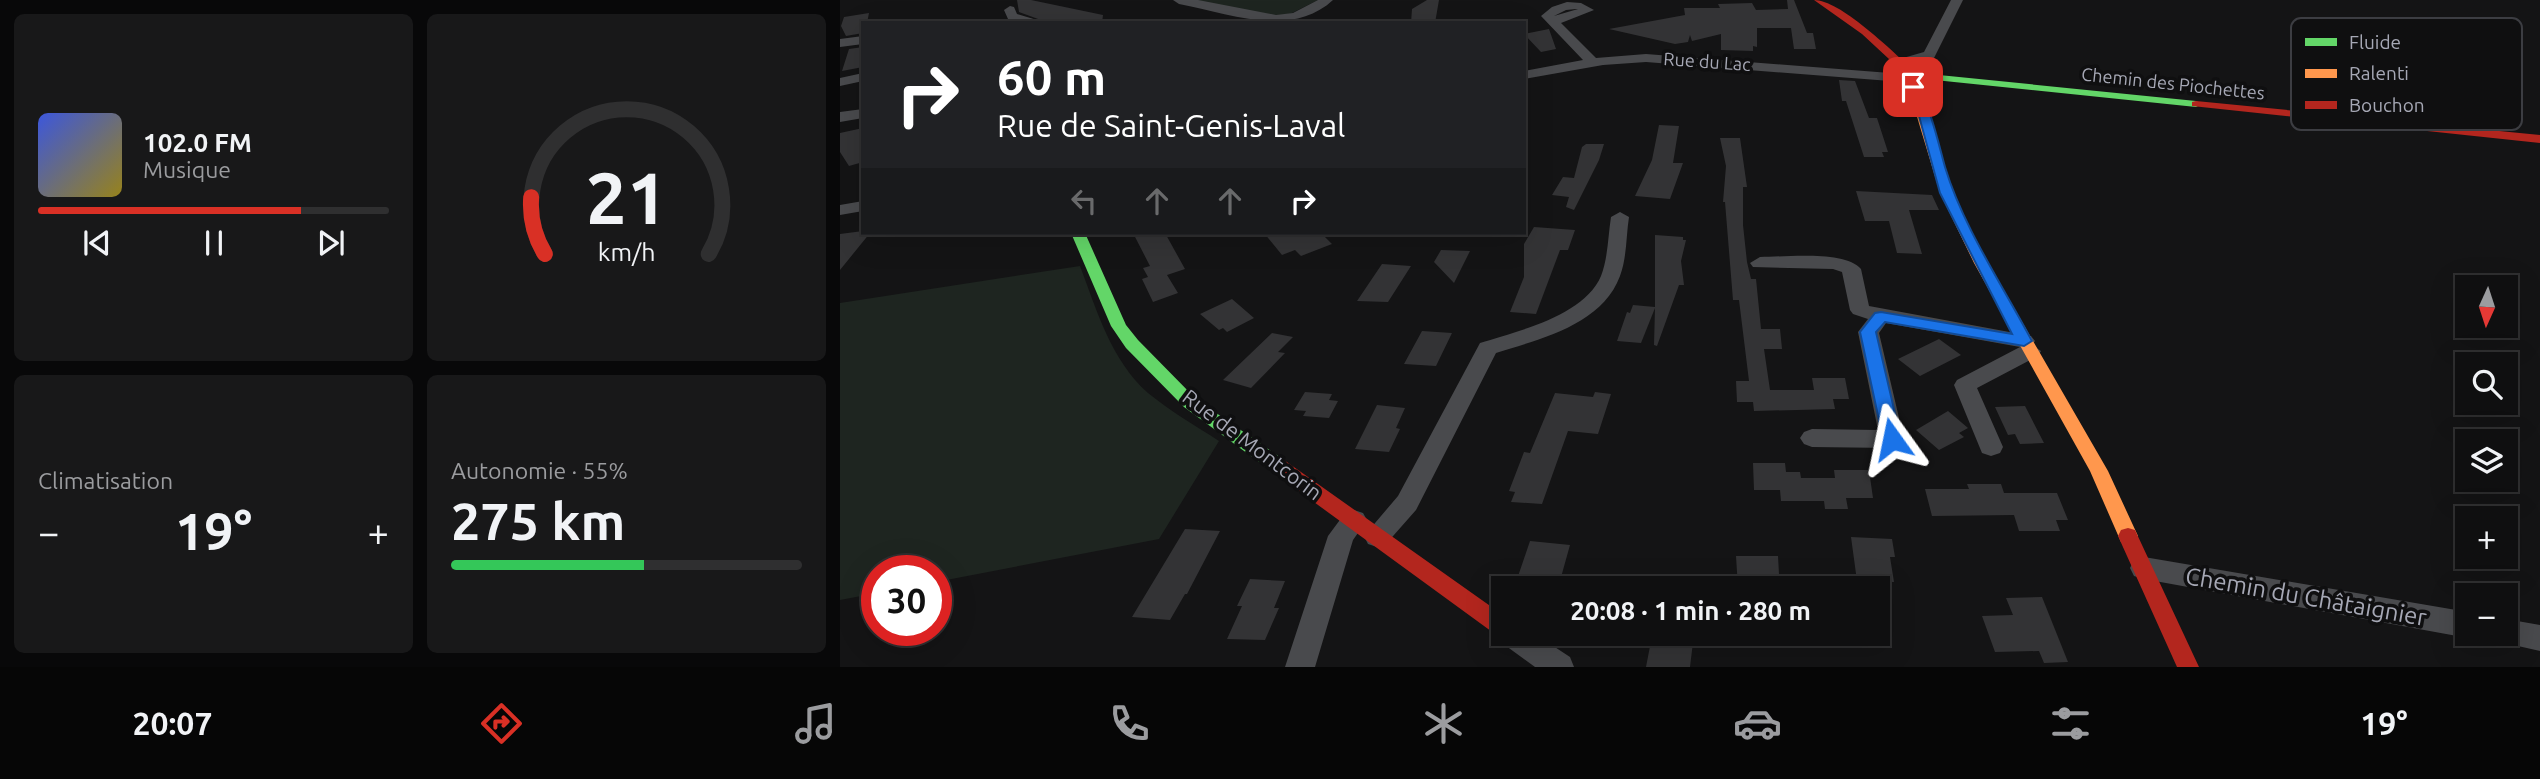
<!DOCTYPE html>
<html lang="fr">
<meta charset="utf-8">
<style>
:root{--surface:#0f0f10;--page:#181819;--text:#f1f3f6;--muted:#9b9c9f;--line:#2f2f30;--accent:#d93025}
body{margin:0;font-family:Ubuntu,sans-serif;background:var(--page);color:var(--text);height:100vh;display:flex;flex-direction:column;font-size:26px;white-space:nowrap}
*{box-sizing:border-box;margin:0}
p{font-size:23px;color:var(--muted)}
.icon{flex:none;width:38px;height:38px;fill:none;stroke:currentColor;stroke-width:2;stroke-linecap:round;stroke-linejoin:round}
.map{position:relative;flex:1;overflow:hidden}
.panel{display:flex;flex-direction:column;gap:14px;padding:14px;background:#080809;width:840px}
.panel>*{flex:none}
.banner{position:absolute;left:21px;top:21px;width:665px;height:214px;border-radius:0px;box-shadow:0 7px 28px #0002,0 0 0 2px var(--line);background:#202124;color:#fff;overflow:hidden}
.needle{width:46px;rotate:183deg}
.buttons{position:absolute;left:1615px;top:275px;display:grid;gap:14px}
.buttons a{display:grid;place-items:center;width:63px;height:63px;border-radius:0px;background:var(--surface);box-shadow:0 7px 28px #0002,0 0 0 2px var(--line);font-size:35px}
.speed{position:absolute;left:21px;top:555px;display:flex;gap:14px;font-size:35px;font-weight:700;text-align:center}
.speed>*{display:grid;place-content:center;width:91px;height:91px;border-radius:50%;background:var(--surface);box-shadow:0 7px 28px #0002,0 0 0 2px var(--line);line-height:1}
.speed .limit{border:10px solid #d22;background:#fff;color:#111}
.pin{position:absolute;display:grid;place-items:center;width:60px;height:60px;color:#fff;margin:-30px;border-radius:14px;box-shadow:0 4px 10px #0006}
.me{position:absolute;width:77px;margin:-38px;rotate:348deg;stroke-linejoin:round;filter:drop-shadow(0 0 5px #0008)}
.turn{display:flex;align-items:center;gap:24px;height:147px;padding:0 21px;font-size:32px}
.turn .icon{width:91px;height:91px;stroke-width:2.5}
.turn b{display:block;font-size:49px;line-height:60px}
.lanes{display:flex;align-items:center;height:66px;padding:0 21px;background:#0003;justify-content:center;gap:35px;direction:ltr}
.lanes .off{opacity:.35}
.big{font-size:52px;font-weight:600;line-height:1.1}
.panel .card{flex:1;display:flex;flex-direction:column;justify-content:center;gap:10px;min-width:0;padding:0 24px;border-radius:10px;background:var(--page)}
.panel .dial{align-items:center;gap:0}
.dial svg{height:182px;overflow:visible;fill:none;stroke:var(--line);stroke-width:7;stroke-linecap:round;text-anchor:middle}
.dial text{fill:var(--text);stroke:none}
.song{display:flex;align-items:center;gap:21px}
.cover{width:84px;height:84px;border-radius:10px;background:linear-gradient(135deg,hsl(230 70% 55%),hsl(50 70% 35%))}
.played{height:7px;border-radius:4px;background:linear-gradient(90deg,var(--accent) 75%,var(--line) 75%)}
.keys{display:flex;justify-content:space-around;direction:ltr}
.heat{display:flex;justify-content:space-between;align-items:center;font-size:38px;direction:ltr}
.charge{height:10px;border-radius:5px;background:linear-gradient(90deg,#34c759 55%,var(--line) 0)}
.panel .tiles{flex:1;display:grid;gap:14px;grid-template-columns:repeat(2,1fr)}
.trip{position:absolute;left:651px;top:576px;width:399px;height:70px;border-radius:0px;background:var(--surface);box-shadow:0 7px 28px #0002,0 0 0 2px var(--line);font-weight:600;line-height:70px;text-align:center}
.menu{display:flex;height:112px;justify-content:space-around;align-items:center;background:#060606;color:var(--muted)}
.menu .icon{width:49px;height:49px}
.menu .active{color:var(--accent)}
.menu b{font-size:32px;color:var(--text)}
main{display:flex;flex:1;min-height:0}
.map>svg:first-child{display:block}
</style>
<main>
<section class="panel">
<div class="tiles">
<div class="card">
<div class="song"><i class="cover"></i><div><b>102.0 FM</b><p>Musique</p></div></div>
<div class="played"></div>
<div class="keys"><svg class="icon" aria-label="previous" viewBox="0 0 24 24"><path d="M18 5L8 12l10 7zM5 5v14"/></svg><svg class="icon" aria-label="pause" viewBox="0 0 24 24"><path d="M8 5v14M16 5v14"/></svg><svg class="icon" aria-label="next" viewBox="0 0 24 24"><path d="M6 5l10 7-10 7zM19 5v14"/></svg></div>
</div>
<div class="card dial"><svg viewBox="0 0 100 80">
<path d="M14 69A42 42 0 1 1 86 69"/>
<path d="M14 69A42 42 0 0 1 8 44" stroke="#d93025"/>
<text x="50" y="56" font-size="32" font-weight="700">21</text>
<text x="50" y="72" font-size="11">km/h</text>
</svg></div>
<div class="card"><p>Climatisation</p>
<div class="heat"><a>−</a><b class="big">19°</b><a>+</a></div>
</div>
<div class="card"><p>Autonomie · 55%</p><b class="big">275 km</b><div class="charge"></div></div>
</div>
</section>
<div class="map">
<svg width="1700" height="667" viewBox="0 0 1700 667">
<rect width="100%" height="100%" fill="#141415"/>
<path fill="#1e2520" d="M349 0H478L450 14 438 16Z
M240 266C257 311 271 360 308 393 330 411 356 426 379 441L319 539 96 582V570H37V593L0 600V303Z"/>
<path fill="#333335" d="M177 0H191L263 15 262 23H209L179 12Z
M587 0H599L595 23H571L572 9Z
M947 0H954L967 33H973L976 49H954L951 28H917V47L913 46V51L881 50V34L852 41 850 35 848 42 835 44 769 29 845 15 844 8H880L878 4 912 3 916 10 948 9Z
M29 13 27 23H23V33L6 36 1 26 4 17Z
M709 29 716 49 701 52 684 34Z
M23 47V67L2 71 9 49Z
M999 80 1015 81 1029 118H1037L1048 152H1042L1044 157H1024L1006 101H1002Z
M819 125 839 126 833 163H843L830 199 795 196 812 160Z
M23 128V162L9 166 0 152V133Z
M880 138H900L907 187H903V225L907 262 911 279H916L921 329H940L942 349H924L930 390H974L972 378H1005L1009 399H993L995 409 914 411 913 402H897L896 381H909L899 300H893L885 202H883L886 166Z
M746 144H764L759 160 734 210 726 207 729 197 712 195 723 177 734 178 742 147Z
M1016 191 1092 195 1099 210H1069L1082 254 1057 253 1049 221H1025Z
M694 227 735 230 728 250H720L696 314 670 312 684 277V244Z
M23 231 30 233 0 270V234Z
M293 233H325L345 269 327 275 338 293 313 302 302 279 308 277 303 268 310 266Z
M424 233H481L492 244 461 256 455 250 442 255Z
M815 235 843 237V240H846L841 261 844 285H839L817 346 814 345 815 308 801 343 777 341 787 312 790 313 793 305 815 307Z
M601 250 630 251 614 283 594 262Z
M542 264 571 266 548 302 517 301Z
M392 299 414 318 387 332 383 328 379 330 360 314Z
M582 331 612 333 596 366 564 364Z
M432 333 453 337 438 352 445 353 411 388 383 380Z
M1099 339 1121 355 1080 376 1058 359Z
M465 392 492 394 489 400 498 401 489 418 463 416 466 411 454 410Z
M755 392 771 394 758 434 728 431 702 504 671 502 675 492 669 491 684 452 690 453 715 393 753 397Z
M537 405 565 408 556 428 560 429 549 452 515 449Z
M1185 406 1204 443 1180 444 1175 434 1168 435 1155 407Z
M1108 411 1128 428 1119 433 1124 437 1099 450 1076 430Z
M913 463H945L946 472H960L961 478H995L994 470H1029L1033 498H1006L1008 509H985L984 501H941L940 490H914Z
M1127 484H1161L1164 493H1217L1228 520H1216L1220 531H1179L1174 515 1092 516 1085 489H1129Z
M345 529 380 531 347 594H345L330 620 292 617Z
M1011 537 1052 539 1055 557H1050L1054 582 1017 581Z
M690 541 730 545 718 588H674Z
M896 556H938L939 574 934 575 936 588H898Z
M410 579 445 581 434 608H439L425 640 387 639 402 606H397Z
M1202 597 1228 662 1204 663 1199 651 1155 652 1142 616 1173 615 1166 598Z
M816 634H854L850 667H806L811 641H814Z"/>
<g fill="none" stroke-linecap="round" stroke-linejoin="round">
<path fill="#494a4d" fill-rule="evenodd" d="M333 0H358L436 15 453 13 478 0H493C451 39 388 13 339 4Z
M1111 0H1123L1094 58 1061 67 1056 66V60L1084 52Z
M727 2 741 3 754 10 721 23 756 58 806 54 1050 73 1057 77 1050 81 806 62 763 65 684 79V71L743 60 701 16 712 7ZM736 9H738L714 16 726 10Z
M170 6 174 7 177 14 207 23H184L168 19 164 10Z
M23 36V44L0 47V39Z
M23 73V81L0 86V78Z
M23 109V118L0 122V112Z
M23 201V211L0 215V205Z
M780 212 789 217C786 236 787 257 780 276 762 325 700 339 656 353L576 510 546 544 537 547 528 544 524 536 558 496 640 343C678 331 744 316 761 276 768 258 768 236 771 217Z
M920 257C944 257 1005 250 1021 269L1029 306 1191 336 1195 341 1192 345 1201 351 1198 356 1137 388 1163 447 1160 453 1151 456 1142 453 1114 385 1117 380 1180 347 1046 323 1039 333 1064 439 1060 445 1052 448 972 447 964 444 960 438 964 432 972 429 1038 430 1018 332 1028 319 1013 314 1010 310 1002 272 993 269 913 267 910 263Z
M514 510 523 513 527 520 513 540 475 667H445L488 536 505 513Z
M1304 557 1628 612V634H1638L1628 638 1304 579 1294 576 1290 568 1294 560Z
M1666 619 1700 625V651L1656 641 1652 634H1666Z
M663 624V634H695L730 657 734 667H695L662 643 657 634Z"/>
<path fill="#63d668" fill-rule="evenodd" d="M1089 74 1356 101 1362 104 1356 107 1085 79 1084 77Z
M231 233H245L286 325 298 340 356 399 444 460 446 465 444 470 437 472 430 470 344 407 286 348 271 326Z"/>
<path fill="#ff974d" fill-rule="evenodd" d="M1069 85 1078 87 1112 193 1148 263 1268 471 1298 536 1295 542 1288 544 1281 542 1250 471 1134 263 1100 193 1068 87Z"/>
<path fill="#b3261e" fill-rule="evenodd" d="M974 0C1000 0 1050 49 1071 68V72H1063L1022 34Z
M1356 101 1700 135V143L1352 106V102Z
M437 458 444 460 663 615V634H671L663 637 655 634 430 470 428 465 430 460Z
M1288 528 1295 530 1359 667H1337L1278 536 1281 530Z"/>
</g>
<path fill="#1a73e8" stroke="#114b97" stroke-width="2" d="M1073 84C1087 90 1100 150 1105 167 1123 227 1163 286 1192 341L1184 346 1045 322 1036 332 1061 439 1058 444H1046L1043 439 1020 332 1035 313 1041 312 1172 334 1100 193 1079 116 1067 87Z"/>
<g text-anchor="middle" stroke-width="7" stroke-linejoin="round" paint-order="stroke">
<g font-size="18" fill="#a6a8b5" stroke="#0f0f10">
<text transform="translate(867 62) rotate(4)" y="6">Rue du Lac</text>
<text transform="translate(1333 84) rotate(6)" y="6">Chemin des Piochettes</text>
</g>
<g font-size="21" fill="#a6a8b5" stroke="#0f0f10">
<text transform="translate(412 445) rotate(37)" y="7">Rue de Montcorin</text>
</g>
<g font-size="24" fill="#a6a8b5" stroke="#0f0f10">
<text transform="translate(1466 597) rotate(10)" y="8">Chemin du Châtaignier</text>
</g>
</g>
<rect x="1451" y="18" width="231" height="112" rx="10" fill="#0f0f10" stroke="#3c3d42" stroke-width="2"/>
<rect x="1465" y="38" width="32" height="8" fill="#63d668"/>
<rect x="1465" y="69" width="32" height="9" fill="#ff974d"/>
<rect x="1465" y="101" width="32" height="8" fill="#b3261e"/>
<g font-size="19" fill="#a6a8b5">
<text x="1509" y="49">Fluide</text>
<text x="1509" y="80">Ralenti</text>
<text x="1509" y="112">Bouchon</text>
</g>
</svg>
<div class="buttons">
<a><svg class="needle" viewBox="-14 -14 28 28"><path d="M0-13l5 13h-10z" fill="#e53935"/><path d="M0 13l5-13h-10z" fill="#9b9c9f"/></svg></a>
<a><svg class="icon" aria-label="search" viewBox="0 0 24 24"><circle cx="10" cy="10" r="6"/><path d="M15 15l6 6"/></svg></a>
<a><svg class="icon" aria-label="layers" viewBox="0 0 24 24"><path d="M12 4l9 5-9 5-9-5zM3 14l9 5 9-5"/></svg></a>
<a>+</a>
<a>−</a>
</div>
<div class="speed"><div class="limit">30</div></div>
<div class="pin" style="left:1073px;top:87px;background:#d93025"><svg class="icon" aria-label="arrive" viewBox="0 0 24 24"><path d="M6 21V4h12l-3 4 3 4H6"/></svg></div>
<svg class="me" style="left:1052px;top:439px" viewBox="-20 -20 40 40"><path d="M0-17L14 15 0 8-14 15z" fill="#1a73e8" stroke="#fff" stroke-width="4"/></svg>
<div class="trip">20:08 · 1 min · 280 m</div>
<div class="banner">
<div class="turn"><svg class="icon" aria-label="right" viewBox="0 0 24 24"><path d="M7 20v-9h11M14 6l5 5-5 5"/></svg><div><b>60 m</b>Rue de Saint-Genis-Laval</div></div>
<div class="lanes"><svg class="icon off" aria-label="left" viewBox="0 0 24 24"><path d="M17 20v-9H6M10 6l-5 5 5 5"/></svg><svg class="icon off" aria-label="ahead" viewBox="0 0 24 24"><path d="M12 20V5M6 11l6-6 6 6"/></svg><svg class="icon off" aria-label="ahead" viewBox="0 0 24 24"><path d="M12 20V5M6 11l6-6 6 6"/></svg><svg class="icon" aria-label="right" viewBox="0 0 24 24"><path d="M7 20v-9h11M14 6l5 5-5 5"/></svg></div>
</div>
</div>
</main>
<nav class="menu">
<b>20:07</b>
<svg class="icon active" aria-label="directions" viewBox="0 0 24 24"><path d="M12 3l9 9-9 9-9-9zM9 14v-3h6M13 9l2 2-2 2"/></svg>
<svg class="icon" aria-label="music" viewBox="0 0 24 24"><path d="M9 18V5l10-2v13"/><circle cx="6" cy="18" r="3"/><circle cx="16" cy="16" r="3"/></svg>
<svg class="icon" aria-label="phone" viewBox="0 0 24 24"><path d="M5 4h4l2 5-3 2q2 4 5 5l2-3 5 2v4C11 20 4 13 5 4z"/></svg>
<svg class="icon" aria-label="climate" viewBox="0 0 24 24"><path d="M12 3v18M4 7l16 10M4 17L20 7"/></svg>
<svg class="icon" aria-label="car" viewBox="0 0 24 24"><path d="M5 17H2v-5l4-1 3-4h7l3 4 3 1v5h-3M9 17h6M6 11h13"/><circle cx="7" cy="17" r="2"/><circle cx="17" cy="17" r="2"/></svg>
<svg class="icon" aria-label="filters" viewBox="0 0 24 24"><path d="M4 7h16M4 17h16"/><circle cx="9" cy="7" r="2"/><circle cx="15" cy="17" r="2"/></svg>
<b>19°</b>
</nav>
